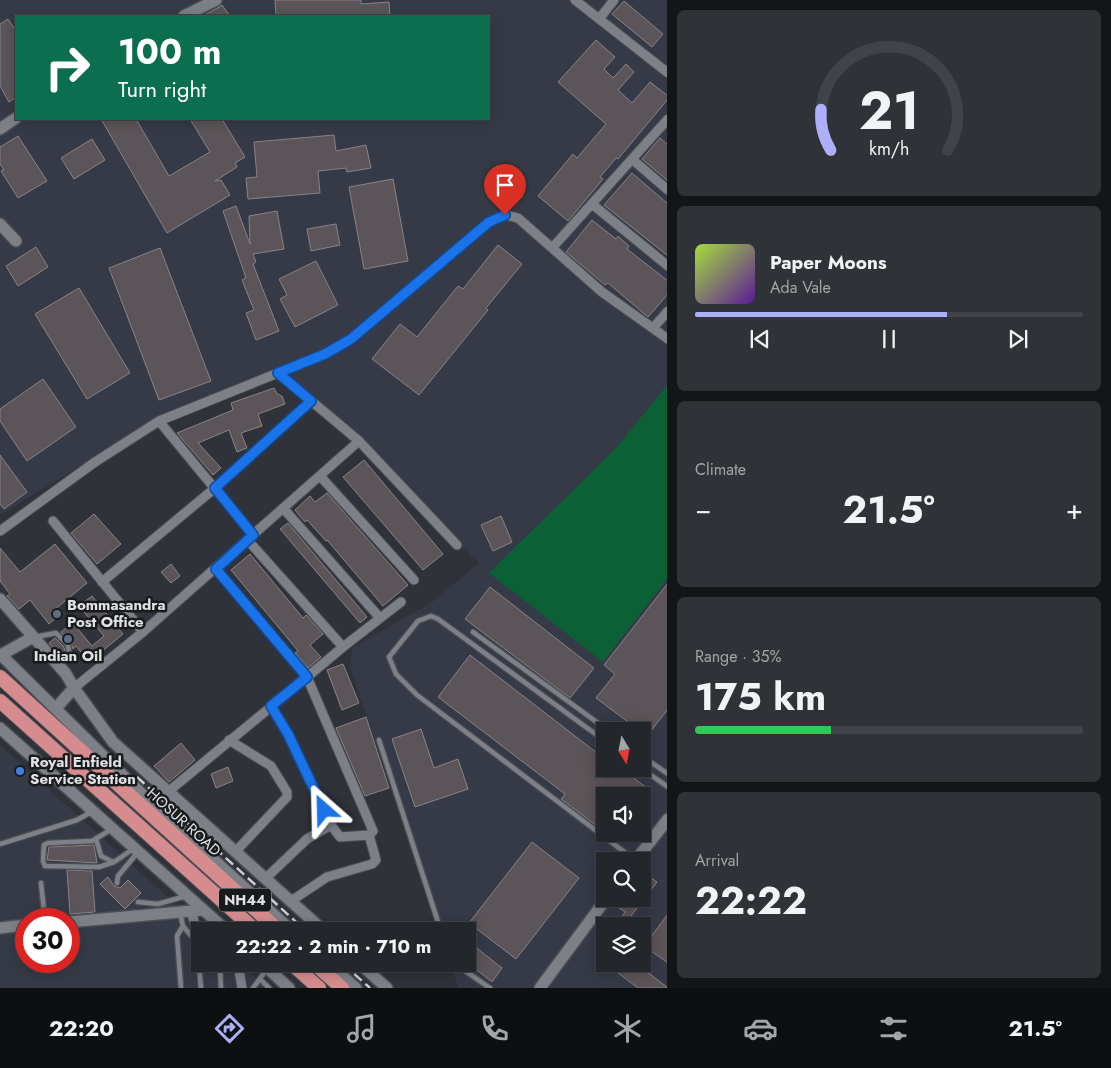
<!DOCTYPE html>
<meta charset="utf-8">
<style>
:root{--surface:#23262a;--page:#2f3236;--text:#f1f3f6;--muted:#a3a5a8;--line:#404347;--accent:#adaffb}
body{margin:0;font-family:Jost,sans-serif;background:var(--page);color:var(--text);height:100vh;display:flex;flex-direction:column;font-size:19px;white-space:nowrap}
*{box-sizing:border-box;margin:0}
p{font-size:16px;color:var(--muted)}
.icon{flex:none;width:28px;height:28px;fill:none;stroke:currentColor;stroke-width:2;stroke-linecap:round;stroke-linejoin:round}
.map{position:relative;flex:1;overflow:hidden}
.panel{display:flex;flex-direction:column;gap:10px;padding:10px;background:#131517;width:444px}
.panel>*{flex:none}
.hud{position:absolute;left:15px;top:15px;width:475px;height:105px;border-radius:0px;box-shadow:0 2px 12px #0003,0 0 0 1px var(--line);background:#0b6e4f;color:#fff;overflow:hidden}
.needle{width:32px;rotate:170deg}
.buttons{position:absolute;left:596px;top:722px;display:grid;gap:10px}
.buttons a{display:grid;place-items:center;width:55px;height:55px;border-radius:0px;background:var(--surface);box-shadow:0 2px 12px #0003,0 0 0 1px var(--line);font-size:25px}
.speed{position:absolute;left:15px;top:908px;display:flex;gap:10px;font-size:25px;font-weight:700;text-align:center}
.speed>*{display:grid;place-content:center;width:65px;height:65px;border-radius:50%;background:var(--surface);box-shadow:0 2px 12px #0003,0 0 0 1px var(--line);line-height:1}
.speed .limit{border:8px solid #d22;background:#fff;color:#111}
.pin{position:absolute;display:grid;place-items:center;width:42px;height:42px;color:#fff;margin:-51px -21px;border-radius:50% 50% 50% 0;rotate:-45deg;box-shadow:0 0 5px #0007}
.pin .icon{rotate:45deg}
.me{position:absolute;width:55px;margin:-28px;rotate:335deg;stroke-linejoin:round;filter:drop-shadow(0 0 4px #0008)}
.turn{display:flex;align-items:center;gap:18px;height:105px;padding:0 20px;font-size:22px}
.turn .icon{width:65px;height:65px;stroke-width:2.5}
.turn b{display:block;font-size:35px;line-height:42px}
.big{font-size:38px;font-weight:700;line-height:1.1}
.panel .tile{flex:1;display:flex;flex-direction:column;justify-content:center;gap:8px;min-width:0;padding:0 18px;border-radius:8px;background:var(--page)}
.panel .dial{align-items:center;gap:0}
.dial svg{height:130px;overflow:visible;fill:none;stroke:var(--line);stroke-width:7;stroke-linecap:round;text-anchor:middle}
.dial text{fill:var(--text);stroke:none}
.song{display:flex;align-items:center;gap:15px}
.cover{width:60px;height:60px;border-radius:8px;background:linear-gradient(135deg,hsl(80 70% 55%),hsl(270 70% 35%))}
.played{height:5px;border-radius:2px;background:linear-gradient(90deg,var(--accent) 65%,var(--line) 65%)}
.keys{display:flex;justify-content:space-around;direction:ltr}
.heat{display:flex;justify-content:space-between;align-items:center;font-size:28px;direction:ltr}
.charge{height:8px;border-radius:4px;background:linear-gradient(90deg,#34c759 35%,var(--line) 0)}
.trip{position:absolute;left:191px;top:922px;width:285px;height:50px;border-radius:0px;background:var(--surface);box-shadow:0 2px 12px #0003,0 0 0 1px var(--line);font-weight:700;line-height:50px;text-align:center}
.tab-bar{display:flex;height:80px;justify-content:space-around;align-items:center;background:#0e0f11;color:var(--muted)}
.tab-bar .icon{width:35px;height:35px}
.tab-bar .on{color:var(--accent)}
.tab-bar b{font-size:22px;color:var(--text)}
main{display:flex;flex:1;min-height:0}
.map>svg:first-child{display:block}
</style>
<main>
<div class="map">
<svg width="668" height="988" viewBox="0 0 668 988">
<rect width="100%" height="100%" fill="#2f3238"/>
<path fill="#353a46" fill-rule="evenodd" d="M0 0H667V988H459L450 964H468V931H439L350 667 353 647 431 603 479 563 274 369 164 415 0 515ZM16 16H489V119H16ZM605 731H642V769H605ZM605 796H642V834H605ZM605 861H642V899H605ZM605 926H642V964H605Z
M0 745 205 931H200V964H240L268 988H0ZM26 919H69V961H26Z"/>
<path fill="#0b6035" d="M667 385V579L603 662 489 573 616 448Z"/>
<path fill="#5b5458" stroke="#8a8388" d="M275 0H361V4L389 2 390 16H276Z
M624 1 663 34 652 47 612 14Z
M222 5 230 16H203L219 7Z
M8 19 16 31V97L9 102 0 86V24Z
M596 40 615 57 604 69 613 78 626 64 634 72 618 90 632 103 650 82 668 96V99L618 159 616 158 600 177 603 179 568 221 538 196 573 154 577 158 606 124 558 82Z
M101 119H136L169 176 210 152 190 119H222L245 157 235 163 237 167 215 181 221 180 230 195 167 233Z
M334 135 336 151 366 145 371 168 347 172 346 168 318 171 320 193 248 199 246 178 257 177 254 142Z
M18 136 47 181 18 198 1 171 4 170 0 164V147Z
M660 138 668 145V181L642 159Z
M92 139 105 160 74 179 61 158Z
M632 173 668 204V256L604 205Z
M393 179 408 261 364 269 349 187Z
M236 206 250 244 249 216 277 211 284 249 253 254 256 262 253 264 279 331 256 340 246 313 254 310 242 280 246 278 223 211Z
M592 220 616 239 618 236 629 246 627 249 668 281V294L648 317 608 283 605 285 566 252Z
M336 224 340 245 311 251 307 229Z
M498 245 522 264 486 308 488 310 419 395 372 359 400 324 417 337 458 286 463 289Z
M36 247 48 267 18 286 6 266Z
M160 248 211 381 159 400 109 268Z
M316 261 338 305 295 327 280 299 287 295 279 279Z
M79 288 130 373 87 399 35 314Z
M43 379 76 427 27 461 0 421V409Z
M274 388 277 394 282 396 285 404 258 414 262 426 241 433 247 448 237 452 229 430 198 443 221 468 213 475 177 433 233 410 231 403Z
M0 455 27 492 4 509 0 504Z
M364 460 443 554 423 570 343 477Z
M327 493 408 585 383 606 327 540 326 541 307 520 305 522 295 510 310 496 315 502Z
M94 514 121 544 97 564 71 533Z
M501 516 512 542 493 551 481 525Z
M288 523 367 617 360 623 280 529Z
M55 544 87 583 53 611 57 617 49 624 30 600 19 609 7 596 10 594 0 581V548L20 572Z
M250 554 303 618 306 615 323 634 310 645 321 657 308 668 295 653 298 651 231 570Z
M171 564 180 576 171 583 161 572Z
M668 583V709L647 736 596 698 615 674 604 665Z
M490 587 594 668 570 698 465 619Z
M92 596 123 634 89 662 76 646 73 649 71 643 61 632 73 623 92 646 104 636 79 606Z
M55 638 64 647 65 652 60 656 49 643Z
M470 655 597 753 599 750 605 755V769H622L652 792 642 805V796H605V832L561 799 565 794 438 697Z
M343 664 359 703 342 710 327 670Z
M366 717 389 788 365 796 336 728Z
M421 729 434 768 458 759 468 789 415 807 392 739Z
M181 743 195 760 169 782 154 766Z
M228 767 233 781 216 788 211 774Z
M532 842 579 878 516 959 469 923Z
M94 845 97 863 47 860 49 847Z
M67 870 92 871 95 912 70 914Z
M647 875 657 882 628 920 635 926H622L618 923 625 912 618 907 625 899H642V880Z
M108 877 114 886 120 888 128 880 141 893 125 909 100 884Z
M668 914V963L644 946Z
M468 941 502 968 492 982 468 963Z
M606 964H637L668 988H638Z"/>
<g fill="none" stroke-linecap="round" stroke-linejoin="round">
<g stroke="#4c4e53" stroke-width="7">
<path id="service" d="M473 632 609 731
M35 637 56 633 68 645 69 653 58 665
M379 740 441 931
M605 741 438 619 431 616 418 621 389 657 396 674 417 695 635 860
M642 756 668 774
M642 769 668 787
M112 829 92 841 48 843 44 845 43 861 45 866 99 867 114 862 133 849
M96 839 101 856 113 862
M0 844 77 820 91 812
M41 883 45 919
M117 883 118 876 138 852
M138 902 158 904 186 896
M180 913 183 926 198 944
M197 943 201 988
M215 964 220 969 221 988
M455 964 490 988
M260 979 269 988
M181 988 177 936 183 926
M253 988 267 969"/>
</g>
<g stroke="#4c4e53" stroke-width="11">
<path id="minor" d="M575 0 668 73
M599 19 614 0
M633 160 668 190
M592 204 668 266
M553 247 668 119
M653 328 668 311
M278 373 359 441
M159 421 253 535
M320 476 414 580
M283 508 380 618
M53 521 143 632
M0 531 95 462 159 421 325 354 351 339 489 222 505 215 518 218 602 292 668 339
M253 546 343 647 401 602
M102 582 215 488 311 401
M74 688 143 632 359 441 457 545
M271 706 288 735 331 825 340 837 369 835 373 831 307 677 343 647
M229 740 271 766 287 792V797L236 851
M169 791 307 677 216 569
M266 878 307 839 331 825
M291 901 327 877 372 864 376 860 369 835
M191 911 195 924 203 931
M238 964 242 988"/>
</g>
<g stroke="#4c4e53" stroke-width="14">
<path id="tertiary" d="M184 16 216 0
M0 129 16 118
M0 224 16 241
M0 599 66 674 74 688 113 742 324 931
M0 654 150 802 292 931
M1 655 33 637
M56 708 74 688
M0 728 227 931
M635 861 668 819
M69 922 203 910
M0 928 26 925
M263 964 289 988
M329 964 356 988
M360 964 387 988
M540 988 606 899"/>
</g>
<g stroke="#4c4e53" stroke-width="16">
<path id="trunk" d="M0 677 279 931
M0 701 256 931
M292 964 319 988
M315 964 342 988"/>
</g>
<use href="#service" stroke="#7d8087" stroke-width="4.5"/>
<use href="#minor" stroke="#7d8087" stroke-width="9"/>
<use href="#tertiary" stroke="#7d8087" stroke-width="11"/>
<use href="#trunk" stroke="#d68c8f" stroke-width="14"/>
<path stroke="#cdced3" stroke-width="2.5" stroke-dasharray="10 5" stroke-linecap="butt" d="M137 777 306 931
M343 964 370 988"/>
</g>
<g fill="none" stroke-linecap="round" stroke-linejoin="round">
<g stroke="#114b97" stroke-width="12">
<path id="route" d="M324 810 288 734 271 706 307 677 216 569 253 535 215 488 311 401 278 373 325 354 351 339 489 222 505 215"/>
</g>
<use href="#route" stroke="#1a73e8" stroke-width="9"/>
</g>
<g fill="#5c6f8a" stroke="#191a1c" stroke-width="2">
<circle cx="57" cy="614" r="5"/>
<circle cx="68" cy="639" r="5"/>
</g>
<circle fill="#3f7fe0" stroke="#191a1c" stroke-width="2" cx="20" cy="771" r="5"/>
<g text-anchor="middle" stroke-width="5" stroke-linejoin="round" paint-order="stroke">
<rect fill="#191a1c" stroke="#a5a6a9" stroke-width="1" x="219" y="888.5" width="52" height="23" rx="4"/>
<g font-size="14" font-weight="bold" fill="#e1e2e6">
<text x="245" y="905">NH44</text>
</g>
<g font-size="15" font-weight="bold" fill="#e1e2e6" stroke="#191a1c" text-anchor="start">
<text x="67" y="610">Bommasandra<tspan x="67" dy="17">Post Office</tspan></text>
<text x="68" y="661" text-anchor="middle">Indian Oil</text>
<text x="30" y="767">Royal Enfield<tspan x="30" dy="17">Service Station</tspan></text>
</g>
<g font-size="15" fill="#e1e2e6" stroke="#191a1c">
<text transform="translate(184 822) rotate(42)" y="5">HOSUR ROAD</text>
</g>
</g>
</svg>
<div class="buttons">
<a><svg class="needle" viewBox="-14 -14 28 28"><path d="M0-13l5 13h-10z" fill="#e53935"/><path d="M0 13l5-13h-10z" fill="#a3a5a8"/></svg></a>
<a><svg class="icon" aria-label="sound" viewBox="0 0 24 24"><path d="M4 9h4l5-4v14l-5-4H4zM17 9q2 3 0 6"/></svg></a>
<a><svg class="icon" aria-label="search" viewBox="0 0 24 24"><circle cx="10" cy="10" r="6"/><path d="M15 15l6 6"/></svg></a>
<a><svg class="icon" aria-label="layers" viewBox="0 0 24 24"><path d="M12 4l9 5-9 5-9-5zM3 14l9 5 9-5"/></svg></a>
</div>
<div class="speed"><div class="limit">30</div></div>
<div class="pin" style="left:505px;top:215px;background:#d93025"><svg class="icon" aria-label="arrive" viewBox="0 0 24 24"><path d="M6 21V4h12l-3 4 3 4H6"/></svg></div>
<svg class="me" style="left:324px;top:810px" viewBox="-20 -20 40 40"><path d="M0-17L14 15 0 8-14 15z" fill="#1a73e8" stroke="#fff" stroke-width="4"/></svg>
<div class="trip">22:22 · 2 min · 710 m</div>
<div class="hud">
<div class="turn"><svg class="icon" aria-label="right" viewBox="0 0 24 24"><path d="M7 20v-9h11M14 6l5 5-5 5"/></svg><div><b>100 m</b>Turn right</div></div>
</div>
</div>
<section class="panel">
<div class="tile dial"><svg viewBox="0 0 100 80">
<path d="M14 69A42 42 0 1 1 86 69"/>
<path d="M14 69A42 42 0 0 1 8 44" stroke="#adaffb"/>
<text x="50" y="56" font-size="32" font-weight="700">21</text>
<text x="50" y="72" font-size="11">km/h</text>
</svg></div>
<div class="tile">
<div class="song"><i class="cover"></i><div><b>Paper Moons</b><p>Ada Vale</p></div></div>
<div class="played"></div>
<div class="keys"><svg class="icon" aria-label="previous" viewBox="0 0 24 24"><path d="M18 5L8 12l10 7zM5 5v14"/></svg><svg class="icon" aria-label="pause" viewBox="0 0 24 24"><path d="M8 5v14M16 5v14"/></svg><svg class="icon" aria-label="next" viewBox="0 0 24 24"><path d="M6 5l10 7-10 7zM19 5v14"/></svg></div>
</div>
<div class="tile"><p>Climate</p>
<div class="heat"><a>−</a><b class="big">21.5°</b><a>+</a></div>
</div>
<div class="tile"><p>Range · 35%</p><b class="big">175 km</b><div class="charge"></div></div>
<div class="tile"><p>Arrival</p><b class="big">22:22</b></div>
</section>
</main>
<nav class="tab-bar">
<b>22:20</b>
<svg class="icon on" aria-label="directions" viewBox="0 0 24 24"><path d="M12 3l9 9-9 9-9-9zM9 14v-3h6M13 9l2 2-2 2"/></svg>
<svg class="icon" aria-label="music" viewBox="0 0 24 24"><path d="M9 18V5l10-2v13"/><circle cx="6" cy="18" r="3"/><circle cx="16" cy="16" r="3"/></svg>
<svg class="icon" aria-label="phone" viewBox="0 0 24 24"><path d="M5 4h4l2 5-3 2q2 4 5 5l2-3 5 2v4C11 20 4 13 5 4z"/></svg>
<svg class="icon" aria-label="climate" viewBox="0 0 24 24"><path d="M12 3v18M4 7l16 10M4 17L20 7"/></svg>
<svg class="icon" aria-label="car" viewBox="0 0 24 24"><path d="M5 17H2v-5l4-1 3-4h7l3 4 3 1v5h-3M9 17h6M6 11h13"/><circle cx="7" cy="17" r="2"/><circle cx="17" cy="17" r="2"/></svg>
<svg class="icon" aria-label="filters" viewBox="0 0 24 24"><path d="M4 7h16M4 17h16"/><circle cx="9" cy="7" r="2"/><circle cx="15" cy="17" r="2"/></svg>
<b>21.5°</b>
</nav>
